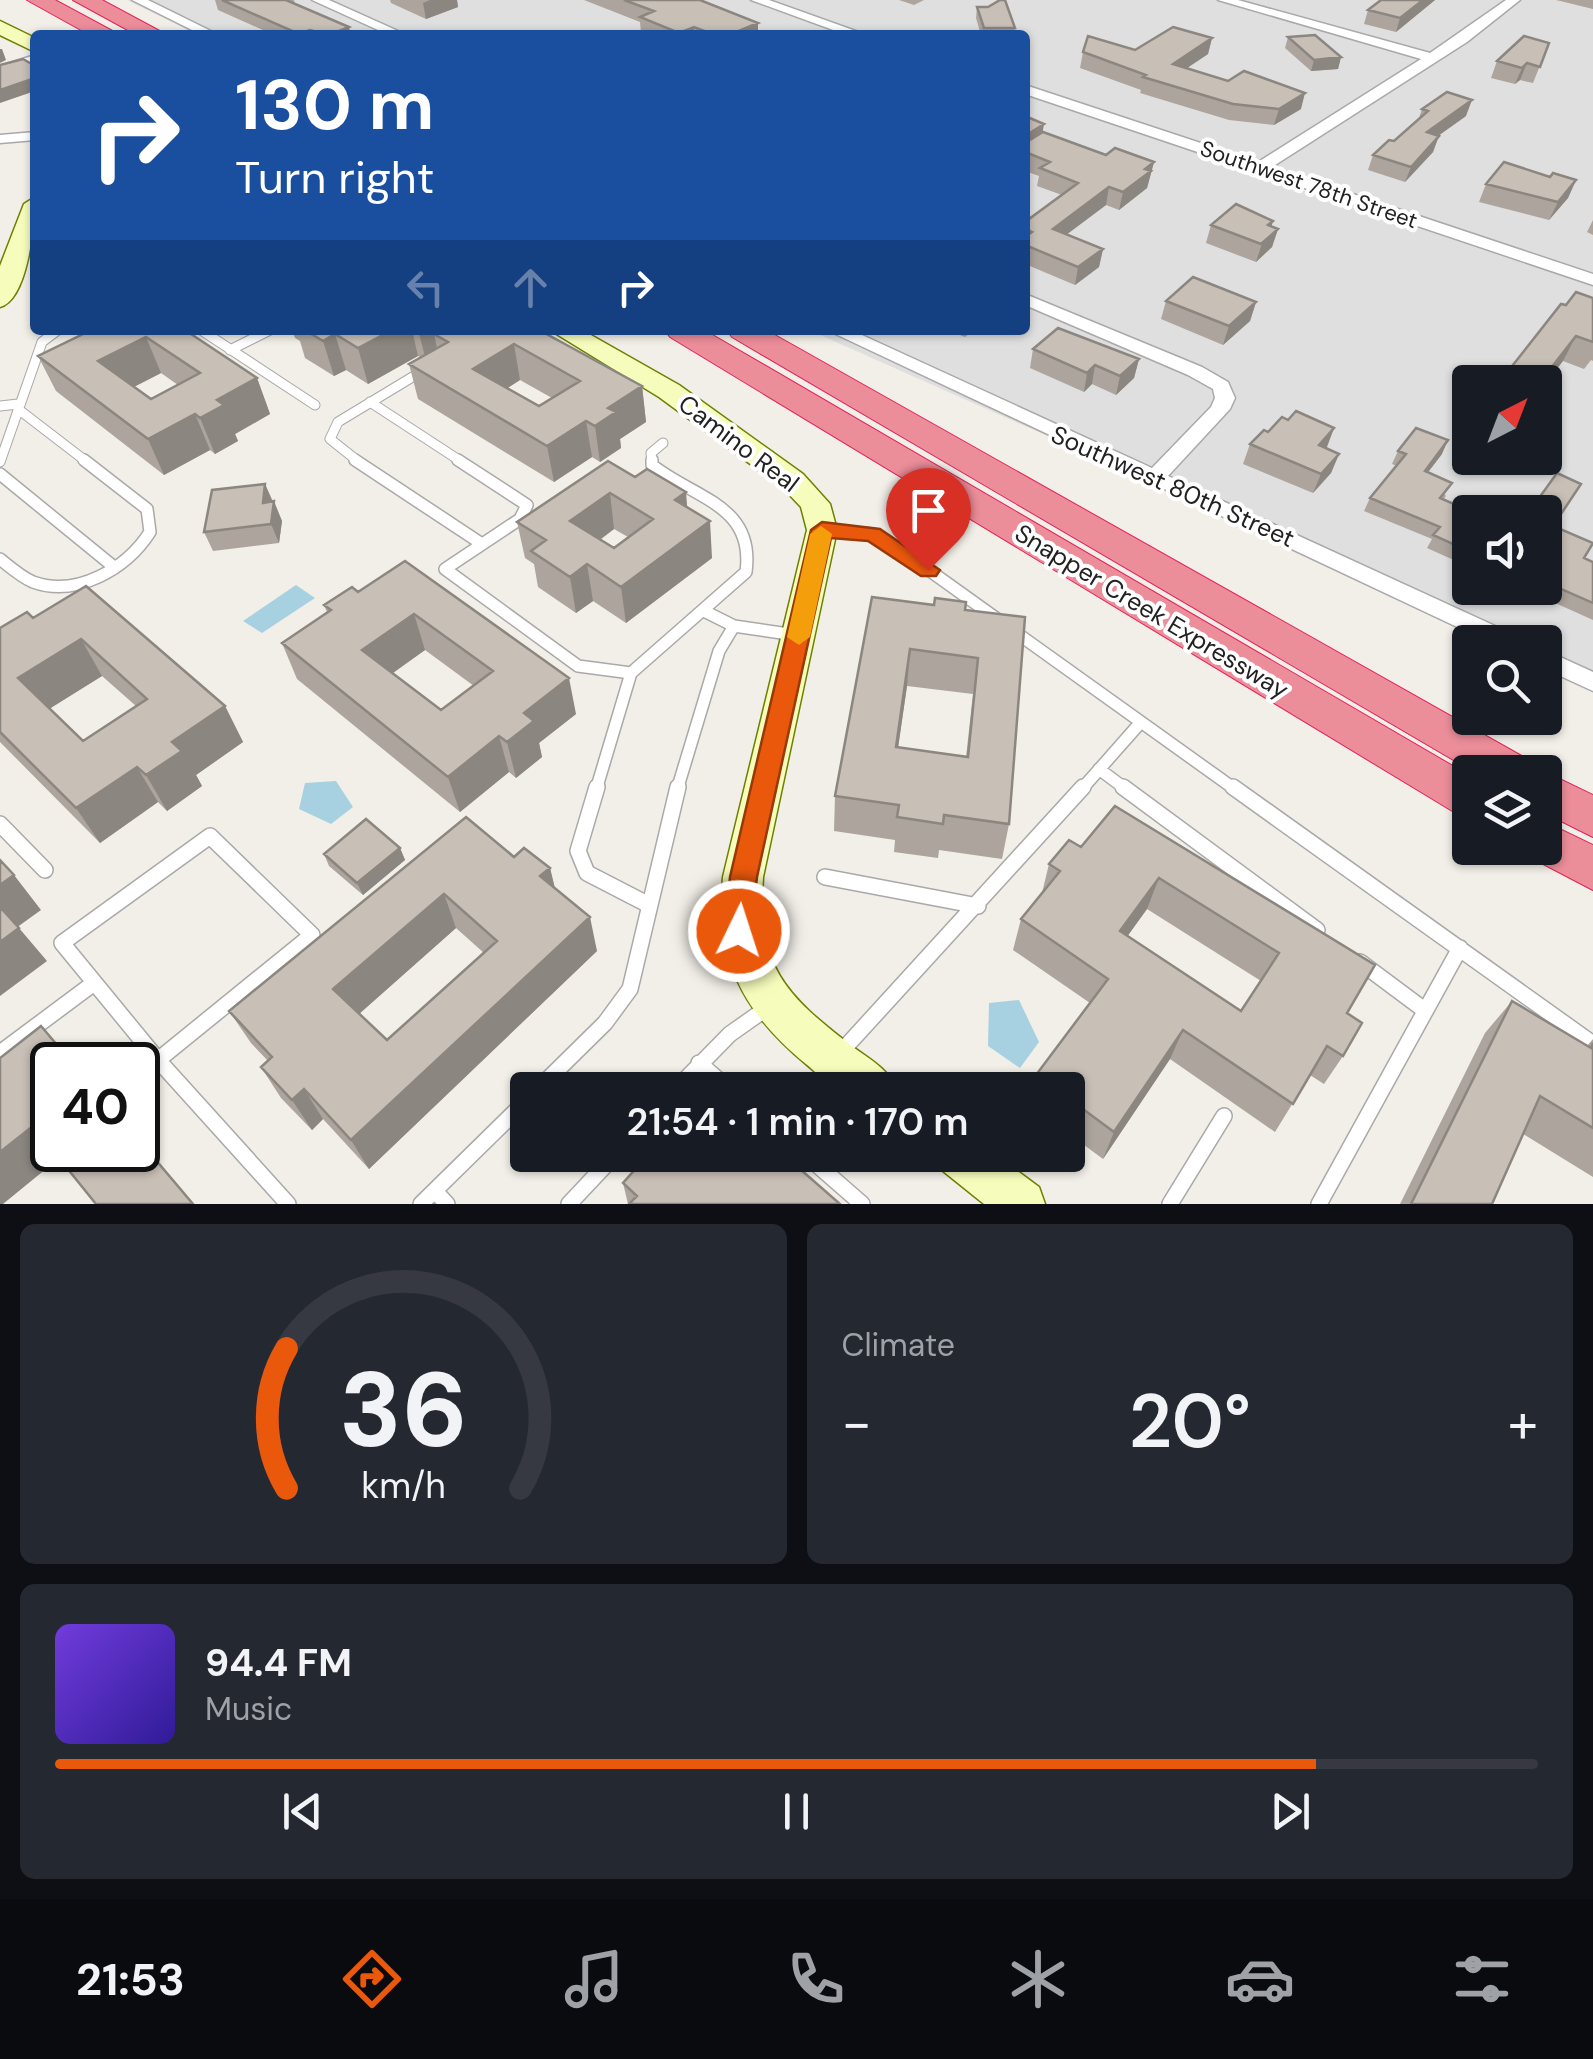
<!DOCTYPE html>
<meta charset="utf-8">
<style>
:root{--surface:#171b24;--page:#242831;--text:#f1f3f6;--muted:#9ea1a6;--line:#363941;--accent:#ea580c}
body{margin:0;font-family:"DM Sans",sans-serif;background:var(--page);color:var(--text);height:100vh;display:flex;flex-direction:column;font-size:38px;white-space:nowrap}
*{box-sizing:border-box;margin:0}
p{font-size:32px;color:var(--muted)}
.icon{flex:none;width:55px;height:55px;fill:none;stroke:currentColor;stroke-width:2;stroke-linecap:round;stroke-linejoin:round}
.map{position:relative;height:1204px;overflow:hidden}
.panel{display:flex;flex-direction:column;gap:20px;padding:20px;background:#0d0f14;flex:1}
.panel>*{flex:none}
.top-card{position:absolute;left:30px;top:30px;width:1000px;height:305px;border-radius:10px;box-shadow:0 2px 8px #0004;background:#1a4fa0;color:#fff;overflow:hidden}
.needle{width:65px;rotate:42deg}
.fabs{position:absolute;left:1452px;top:365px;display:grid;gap:20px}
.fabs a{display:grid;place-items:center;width:110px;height:110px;border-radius:10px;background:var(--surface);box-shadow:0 2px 8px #0004;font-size:50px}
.speed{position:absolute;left:30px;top:1042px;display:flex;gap:20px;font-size:50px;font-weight:700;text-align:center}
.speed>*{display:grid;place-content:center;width:130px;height:130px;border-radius:50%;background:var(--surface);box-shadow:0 2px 8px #0004;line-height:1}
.speed .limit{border:5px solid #111;border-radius:15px;background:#fff;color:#111}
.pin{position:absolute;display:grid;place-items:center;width:85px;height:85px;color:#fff;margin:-102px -42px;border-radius:50% 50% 50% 0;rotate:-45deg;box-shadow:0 0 10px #0007}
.pin .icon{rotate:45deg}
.me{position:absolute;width:110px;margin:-55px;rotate:4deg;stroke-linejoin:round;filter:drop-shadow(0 0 8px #0008)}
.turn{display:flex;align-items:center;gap:35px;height:210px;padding:0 40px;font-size:45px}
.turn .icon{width:130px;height:130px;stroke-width:2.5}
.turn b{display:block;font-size:70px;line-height:85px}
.lanes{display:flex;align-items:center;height:95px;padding:0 40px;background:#0003;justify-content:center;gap:50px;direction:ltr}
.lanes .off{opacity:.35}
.big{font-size:75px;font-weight:600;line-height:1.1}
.panel .tile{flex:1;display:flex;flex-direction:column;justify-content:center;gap:15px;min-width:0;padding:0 35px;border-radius:15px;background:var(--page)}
.panel .dial{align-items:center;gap:0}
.dial svg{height:260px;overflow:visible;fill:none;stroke:var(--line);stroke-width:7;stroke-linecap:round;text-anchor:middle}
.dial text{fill:var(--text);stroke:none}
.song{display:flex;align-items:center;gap:30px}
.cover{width:120px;height:120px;border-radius:15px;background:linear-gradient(135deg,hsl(260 70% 55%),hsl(250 70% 35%))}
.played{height:10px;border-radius:5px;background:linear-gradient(90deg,var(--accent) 85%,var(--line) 85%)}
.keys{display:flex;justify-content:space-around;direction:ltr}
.heat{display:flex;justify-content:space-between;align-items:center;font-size:55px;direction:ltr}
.panel .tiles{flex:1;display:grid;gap:20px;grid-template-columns:1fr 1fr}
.tile:last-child{grid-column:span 2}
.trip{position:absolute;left:510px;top:1072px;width:575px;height:100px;border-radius:10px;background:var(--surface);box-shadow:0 2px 8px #0004;font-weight:600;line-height:100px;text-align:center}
.tabs{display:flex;height:160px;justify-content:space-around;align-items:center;background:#090b0e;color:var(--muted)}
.tabs .icon{width:70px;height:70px}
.tabs .active{color:var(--accent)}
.tabs b{font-size:45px;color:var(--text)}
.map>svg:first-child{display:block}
</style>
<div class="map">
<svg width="1593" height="1204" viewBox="0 0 1593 1204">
<rect width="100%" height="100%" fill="#f2efe8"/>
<path fill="#e0dfdf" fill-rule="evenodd" d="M127 0H1593V679L1545 658V642H1511L809 330H1025V35H198ZM1470 382H1545V458H1470ZM1470 512H1545V588H1470Z"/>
<path fill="#a7d1e1" d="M296 585 315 598 262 633 243 621Z
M336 781 353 807 331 824 299 809 305 783Z
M1019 1000 1039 1042 1020 1068 988 1046 989 1003Z"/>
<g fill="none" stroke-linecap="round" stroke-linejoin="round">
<g stroke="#a9a9a9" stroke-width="11">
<path id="lane-far2" d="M201 330 315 405
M230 350 270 330
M370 402 462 462
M0 406 18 404
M18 409 87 462
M0 462 42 342 58 330
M359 462 330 439 338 422 424 370
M652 462 651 453 663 443"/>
</g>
<g stroke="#a9a9a9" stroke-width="14">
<path id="lane-far1" d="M355 460 482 544
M458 460 527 505 520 519 445 569 578 666 631 673
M0 474 114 567
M822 530 873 534 898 548 1236 790
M0 559C10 567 21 577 33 582 77 598 127 568 150 532L147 509 84 460
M704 611 734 626 795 635
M1099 769 1127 790
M596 790 631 673 746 572C755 505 695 499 652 465V460
M677 790 719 651 734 626
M1081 790 1141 722"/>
</g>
<g stroke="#a9a9a9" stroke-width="18">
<path id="lane" d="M597 787 578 851 587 873 649 905
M1123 787 1317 930
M1233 787 1593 1044
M0 824 45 870
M210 836 312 935 158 1060 62 943Z
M825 877 978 906
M1360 962 1423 1009
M841 1052 1083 787
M0 1053 94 983
M158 1060 288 1204
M699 1063 730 1090
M537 1090 605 1023 630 989 678 787
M675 1090 730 1034 767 1008
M806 1155 862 1204
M435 1191 447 1204
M421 1204 528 1099
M569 1204 615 1155
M1170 1204 1224 1116
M1319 1204 1460 948"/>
</g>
<g stroke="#a9a9a9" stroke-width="3">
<path id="street" d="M132 0H148L219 35H202Z
M312 0H329L407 35H389Z
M751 0H769L867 35H847Z
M1218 0H1238L1430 53 1506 0H1520L1467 42 1272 167 1593 274V285L1025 94V85L1258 162 1421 59Z
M35 55V64L0 75V66Z
M35 132V140L0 143V135Z
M1025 294 1202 367 1228 382 1235 398 1230 409 1168 476 1517 636 1520 642H1489L827 330H851L1152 468 1211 407 1215 398 1213 389 1188 375 1025 305Z
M1545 650 1593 672V691L1545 669Z"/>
</g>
<g stroke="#6d8100" stroke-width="3">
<path id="secondary" d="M0 21 35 38V52L0 35Z
M35 197C35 222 28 300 0 307V266L24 204Z
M550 330H582L679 385 803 474 830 504 837 530 763 877C757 967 784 994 853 1047 871 1060 888 1069 897 1090 880 1090 860 1093 843 1090 831 1088 816 1072 806 1064 742 1011 716 960 723 877L807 530 801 507 783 488 659 397Z
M936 1155H996L1039 1187 1045 1204H984L943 1171Z"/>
</g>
<g stroke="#e5215a" stroke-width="2">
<path id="highway" d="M27 0H55L118 34 90 35Z
M73 0H102L167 35H137Z
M665 330H704L1470 776V818L1454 812 670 337Z
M727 330H766L1527 759 1533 772H1474L732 337Z
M1544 772H1545L1593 795V837L1545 813Z
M1545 822 1593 845V890L1528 856 1524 848H1545Z"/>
</g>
<use href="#lane-far2" stroke="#fff" stroke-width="9"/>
<use href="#lane-far1" stroke="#fff" stroke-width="11"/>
<use href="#lane" stroke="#fff" stroke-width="15"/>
<use href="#street" fill="#fff" fill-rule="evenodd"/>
<use href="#secondary" fill="#f6fdbc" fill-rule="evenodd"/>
<use href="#highway" fill="#ec8d9a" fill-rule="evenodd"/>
</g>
<path fill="#aca49d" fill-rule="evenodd" d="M215 0H294L295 4 351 35H274L218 10Z
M390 0H457L458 7 426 19 391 3Z
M584 0H700L758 23V35H645L641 33 640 22Z
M899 0H924L914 5Z
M1381 0H1435L1396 32 1364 24 1368 10Z
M1556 0H1593V9Z
M977 7H988L1015 28 1014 35H981L976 18Z
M1288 37 1341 57 1338 69 1311 71 1285 48Z
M1212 38 1208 54 1187 68 1301 109 1274 125 1229 120 1140 93 1141 90 1080 68 1083 52 1135 50Z
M1549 43 1533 83 1520 80 1515 84 1491 78 1497 61Z
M1422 109 1466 116 1438 136 1433 152 1405 182 1368 170 1373 155 1394 141 1418 121Z
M1025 116 1042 132 1106 155 1154 162 1147 188 1119 210 1106 205 1067 234 1103 249 1099 267 1075 285 1025 264V222L1062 195 1037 186 1039 176 1025 171Z
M1550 177 1576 180 1568 198 1549 220 1479 202 1486 184Z
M1593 220V235L1587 232Z
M1273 221 1271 227 1278 229 1272 247 1256 262 1206 243 1211 225Z
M1593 298V361L1591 360 1584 369 1563 361 1545 384V382H1504L1513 365 1566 305Z
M1166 301 1256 302 1250 321 1223 345 1161 319Z
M185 330 257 378 270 414 235 434 238 441 215 454 210 450 164 475 56 391 38 356 81 335 79 331ZM161 373 178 385 151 399 134 387Z
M292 330H539L642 386 646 422 620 439 621 448 600 462 592 457 554 482 418 399 409 364 420 357 418 356 368 384 346 370 334 376 305 358 300 341 295 338ZM520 380 552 398 539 406 507 388Z
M946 330H974L965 337Z
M1033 349 1139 359 1134 378 1116 395 1092 384 1084 392 1030 368Z
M1288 420 1334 428 1326 448 1339 454 1331 473 1313 493 1243 464 1250 444Z
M1398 451 1442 454 1428 472 1446 496 1443 500 1470 512V545L1458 562 1427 548 1432 539 1364 511 1370 498 1397 466 1392 464Z
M608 461 687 507 712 558 626 623 593 601 576 613 538 587 534 564 525 558 517 522ZM614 529 628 537 614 548 600 540Z
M265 484 282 521 279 543 213 551 204 532Z
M1573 497 1554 526 1584 558 1593 562V620L1522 588H1545V512Z
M405 561 576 714 539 743 542 757 516 778 509 772 460 812 297 679 282 643 327 612 324 605 358 592ZM425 650 474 686 441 710 392 673Z
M872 597 1025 617 1009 824 1002 859 939 850 938 858 894 852 895 840 834 831 835 796ZM907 686 973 694 966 757 898 747Z
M33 618 225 706 243 742 196 775 202 786 167 811 158 802 100 843 0 742V628ZM102 676 136 706 83 741 49 709Z
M1115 806 1347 1013 1343 1056 1324 1084 1310 1075 1275 1132 1170 1059 1103 1159 1068 1133V1090H1032L1036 1075 1090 1003 1013 950 1021 919 1042 893 1049 864 1081 847ZM1147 909 1261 981 1241 1011 1127 936Z
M400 848 405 860 363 895 329 866 324 854Z
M514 857 550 868 555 888 597 951 369 1169 323 1119 312 1130 281 1098 261 1067 268 1061 251 1043 229 1011ZM456 928 484 953 387 1040 359 1014Z
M1512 1001 1587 1046 1593 1039V1177L1523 1134 1492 1204H1400L1485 1033Z
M668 1163 628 1204 623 1183Z"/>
<path fill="#8c8680" d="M430 0H457L458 7 426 19 423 3Z
M1423 0H1435L1396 32 1400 18Z
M758 23V35H729Z
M349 27 351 35H329Z
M694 27V35H679V33Z
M1212 38 1208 54 1169 80 1173 64Z
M0 49H2L6 60 0 63Z
M1341 57 1338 69 1311 71 1314 60Z
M1527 63 1520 80 1515 84 1522 68Z
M35 78V91L0 103V90Z
M1305 93 1301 109 1274 125 1279 109Z
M1472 100 1466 116 1421 148 1427 132Z
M1044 124 1041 142 1025 152V136Z
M1439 136 1433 152 1405 182 1411 167Z
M1154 162 1147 188 1119 210 1123 192 1145 169Z
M1576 180 1568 198 1549 220 1558 202Z
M1109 187 1106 205 1050 247 1053 229Z
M1273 221 1268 237 1278 229 1272 247 1256 262 1268 225Z
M1103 249 1099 267 1075 285 1078 267Z
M1256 302 1250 321 1223 345 1229 326Z
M392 330H412L418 356 368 384 358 348Z
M418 330H450L434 334 438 353 426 360Z
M335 334 346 370 334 376 323 341Z
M1576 336 1563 361 1545 384V382H1541Z
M146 337 161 373 114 397 98 361Z
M514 344 520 380 481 405 473 369Z
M1139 359 1134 378 1116 395 1120 376Z
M1095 365 1092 384 1084 392 1087 373Z
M257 378 270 414 235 434 238 441 215 454 200 418 217 400Z
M642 386 646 422 620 439 621 448 600 462 595 426 608 408Z
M195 414 210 450 164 475 148 439Z
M586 421 592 457 554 482 547 446Z
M1334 428 1327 447 1311 464 1319 445Z
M1448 440 1442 454 1419 484 1425 471Z
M1339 454 1331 473 1313 493 1321 474Z
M265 484 273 503H263Z
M686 492 689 529 675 500Z
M610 493 614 529 576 557 570 521Z
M274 501 282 521 279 543 271 524Z
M710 521 712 558 626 623 621 587Z
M587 564 593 601 576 613 570 577Z
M414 614 425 650 375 686 362 650Z
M81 639 102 676 41 714 18 678Z
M910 649 907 686 893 783 896 747Z
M569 678 576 714 539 743 542 757 516 778 507 742 524 713Z
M225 706 243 742 196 775 202 786 167 811 146 775 172 742Z
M499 736 509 772 460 812 448 777Z
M137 767 158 802 100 843 76 808Z
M400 848 405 860 363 895 357 883Z
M550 868 558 902 540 876Z
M14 875 41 910 16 928 0 908V885Z
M1159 878 1147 909 1109 962 1120 931Z
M444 894 456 928 350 1022 333 989Z
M590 917 597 951 369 1169 351 1140Z
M19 928 47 961 0 996V942Z
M1183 1030 1170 1059 1103 1159 1114 1132Z
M304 1089 323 1119 312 1130 292 1100Z
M33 1126 63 1155 3 1204H0V1152Z"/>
<path fill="#c8bfb7" stroke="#8c8680" stroke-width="2.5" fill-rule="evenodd" d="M222 0H286L349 27 329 35 310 30 299 34Z
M624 0H700L758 23 729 35H715L694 27 679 33 640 17 654 11Z
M1000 0H1005L1015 28H984L977 7H988Z
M1381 0H1423L1400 18 1368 10Z
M1173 27 1212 38 1173 64 1228 81 1244 71 1305 93 1279 109 1233 104 1143 77 1146 75 1083 52 1088 36 1135 50Z
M1315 35 1341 57 1314 60 1288 37Z
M1524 36 1549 43 1540 67 1527 63 1522 68 1497 61Z
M23 59 35 66V78L0 90V65Z
M1447 92 1472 100 1427 132 1439 136 1411 167 1373 155 1389 140 1394 141 1428 111 1422 109Z
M1025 116 1044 124 1025 136Z
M1043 132 1106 155 1115 148 1154 162 1145 169 1151 171 1123 192 1109 187 1053 229 1103 249 1078 267 1025 245V237L1032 232 1025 229V222L1078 183 1040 168 1050 162 1025 152V143Z
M1504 162 1550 177 1553 173 1576 180 1558 202 1486 184Z
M1236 204 1273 221 1268 225 1278 229 1261 244 1211 225Z
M1193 277 1256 302 1229 326 1166 301Z
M1576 292 1593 298V342L1576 336 1544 377 1513 365 1561 304 1566 305Z
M1058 328 1139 359 1120 376 1095 365 1087 373 1033 349Z
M82 330H185L257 378 217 400 224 405 200 418 195 414 148 439 38 356 83 334 79 331ZM146 337 200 373 151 399 98 361Z
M305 330H392L358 348 335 334 323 341Z
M441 330H539L642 386 608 408 616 412 595 426 586 421 547 446 409 364 448 342 434 334ZM514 344 580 381 539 406 473 369Z
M1296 411 1334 428 1319 445 1339 454 1321 474 1250 444 1264 430 1268 432 1282 417 1288 420Z
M1416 428 1448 440 1425 471 1452 483 1440 498 1472 512H1470V541L1464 549 1433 535 1440 527 1370 498 1406 454 1398 451Z
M608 461 635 477 647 469 686 492 675 500 710 521 621 587 587 564 570 577 531 551 546 540 517 522ZM610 493 653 519 614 548 570 521Z
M1557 473 1581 484 1553 526 1593 543 1584 558 1593 562V603L1545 582V512H1529Z
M265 484 263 503 274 501 271 524 204 532 212 490Z
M405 561 569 678 524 713 534 721 507 742 499 736 448 777 282 643 331 610 324 605 352 587 358 592ZM414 614 493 671 441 710 362 650Z
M86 586 225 706 172 742 182 751 146 775 137 767 76 808 0 732V628L27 612 33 618ZM81 639 147 699 83 741 18 678Z
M872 597 934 605 935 598 966 602 965 610 1025 617 1009 824 944 815 943 824 897 817 899 805 835 796ZM910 649 978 658 968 757 896 747Z
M1115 806 1375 965 1347 1013 1362 1023 1343 1056 1327 1046 1293 1104 1183 1030 1114 1132 1068 1098V1090H1056L1036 1075 1108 979 1021 919 1060 871 1049 864 1069 840 1081 847ZM1159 878 1279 953 1241 1011 1120 931Z
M466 817 514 857 524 848 550 868 540 876 590 917 351 1140 304 1089 292 1100 261 1067 272 1057 229 1011ZM444 894 497 941 387 1040 333 989Z
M366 819 400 848 357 883 324 854Z
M0 860 14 875 0 885Z
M0 907 19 928 0 942Z
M1512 1001 1591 1048 1593 1043V1128L1540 1096 1492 1204H1411Z
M41 1026 74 1065H52V1150H138V1139L193 1204H96L33 1126 0 1152V1058Z
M648 1155H660L668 1163 675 1155H784L840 1204H629L637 1196 623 1183Z"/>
<path fill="#ea580c" stroke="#983908" stroke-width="2.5" d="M822 522 880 529 940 570 936 576H921L868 541 831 538 757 877 749 940 739 944 729 940 725 931 730 877 811 530Z"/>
<path fill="#f59e0b" d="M821 526 832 534 810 637 799 645 787 637 810 534Z"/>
<g text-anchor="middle" stroke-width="8" stroke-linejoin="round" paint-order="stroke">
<g font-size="22" fill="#222" stroke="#fff">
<text transform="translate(1309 184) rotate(19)" y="8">Southwest 78th Street</text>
</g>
<g font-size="25" fill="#222" stroke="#fff">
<text transform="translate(739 443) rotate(37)" y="9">Camino Real</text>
<text transform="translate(1173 486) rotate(24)" y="9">Southwest 80th Street</text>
<text transform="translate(1152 611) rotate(31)" y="9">Snapper Creek Expressway</text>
</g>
</g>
</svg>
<div class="fabs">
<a><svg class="needle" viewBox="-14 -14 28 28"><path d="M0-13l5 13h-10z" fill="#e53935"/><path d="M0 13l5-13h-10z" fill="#9ea1a6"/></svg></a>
<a><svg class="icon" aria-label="sound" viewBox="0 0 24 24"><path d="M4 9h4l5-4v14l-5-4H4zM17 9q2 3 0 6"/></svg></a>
<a><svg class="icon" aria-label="search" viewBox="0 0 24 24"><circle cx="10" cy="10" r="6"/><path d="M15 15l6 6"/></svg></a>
<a><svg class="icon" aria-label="layers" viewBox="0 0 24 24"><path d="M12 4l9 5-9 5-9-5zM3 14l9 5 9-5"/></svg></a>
</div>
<div class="speed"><div class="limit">40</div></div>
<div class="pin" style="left:928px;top:570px;background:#d93025"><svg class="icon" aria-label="arrive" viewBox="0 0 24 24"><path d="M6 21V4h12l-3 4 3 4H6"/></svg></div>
<svg class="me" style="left:739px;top:931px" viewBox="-20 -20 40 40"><circle r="17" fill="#ea580c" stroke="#fff" stroke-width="3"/><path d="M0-11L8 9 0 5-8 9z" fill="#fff"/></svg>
<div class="trip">21:54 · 1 min · 170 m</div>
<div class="top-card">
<div class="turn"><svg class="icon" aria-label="right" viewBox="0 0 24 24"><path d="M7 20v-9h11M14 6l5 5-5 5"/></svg><div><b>130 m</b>Turn right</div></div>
<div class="lanes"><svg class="icon off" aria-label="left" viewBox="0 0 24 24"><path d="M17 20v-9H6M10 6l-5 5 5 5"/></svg><svg class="icon off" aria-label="ahead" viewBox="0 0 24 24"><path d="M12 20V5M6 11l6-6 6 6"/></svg><svg class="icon" aria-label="right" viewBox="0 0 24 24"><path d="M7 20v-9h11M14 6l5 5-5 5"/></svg></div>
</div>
</div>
<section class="panel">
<div class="tiles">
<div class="tile dial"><svg viewBox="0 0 100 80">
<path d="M14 69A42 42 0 1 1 86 69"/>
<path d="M14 69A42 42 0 0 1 14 26" stroke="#ea580c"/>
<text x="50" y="56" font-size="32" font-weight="700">36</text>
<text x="50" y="72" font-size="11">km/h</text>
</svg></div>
<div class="tile"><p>Climate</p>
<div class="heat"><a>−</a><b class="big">20°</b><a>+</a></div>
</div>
<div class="tile">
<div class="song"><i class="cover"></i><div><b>94.4 FM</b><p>Music</p></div></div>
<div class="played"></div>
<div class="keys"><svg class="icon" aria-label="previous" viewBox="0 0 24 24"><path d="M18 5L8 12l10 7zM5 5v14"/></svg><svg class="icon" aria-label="pause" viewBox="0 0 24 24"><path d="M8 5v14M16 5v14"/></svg><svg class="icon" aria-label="next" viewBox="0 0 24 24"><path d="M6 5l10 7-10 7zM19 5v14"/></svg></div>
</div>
</div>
</section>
<nav class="tabs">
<b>21:53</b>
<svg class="icon active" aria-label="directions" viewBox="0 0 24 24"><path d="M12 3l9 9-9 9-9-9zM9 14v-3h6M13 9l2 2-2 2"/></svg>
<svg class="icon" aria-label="music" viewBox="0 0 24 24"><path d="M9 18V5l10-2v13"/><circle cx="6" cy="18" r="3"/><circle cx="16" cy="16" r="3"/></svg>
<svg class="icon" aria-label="phone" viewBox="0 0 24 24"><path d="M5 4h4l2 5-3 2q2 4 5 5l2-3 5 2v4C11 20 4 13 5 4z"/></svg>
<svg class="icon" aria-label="climate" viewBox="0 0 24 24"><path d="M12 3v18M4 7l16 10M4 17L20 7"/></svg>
<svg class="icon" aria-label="car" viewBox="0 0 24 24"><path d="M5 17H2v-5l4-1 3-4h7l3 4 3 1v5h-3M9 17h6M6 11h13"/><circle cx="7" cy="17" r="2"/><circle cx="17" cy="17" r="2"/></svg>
<svg class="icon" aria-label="filters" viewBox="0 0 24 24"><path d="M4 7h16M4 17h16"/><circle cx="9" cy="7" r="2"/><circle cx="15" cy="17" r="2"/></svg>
</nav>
